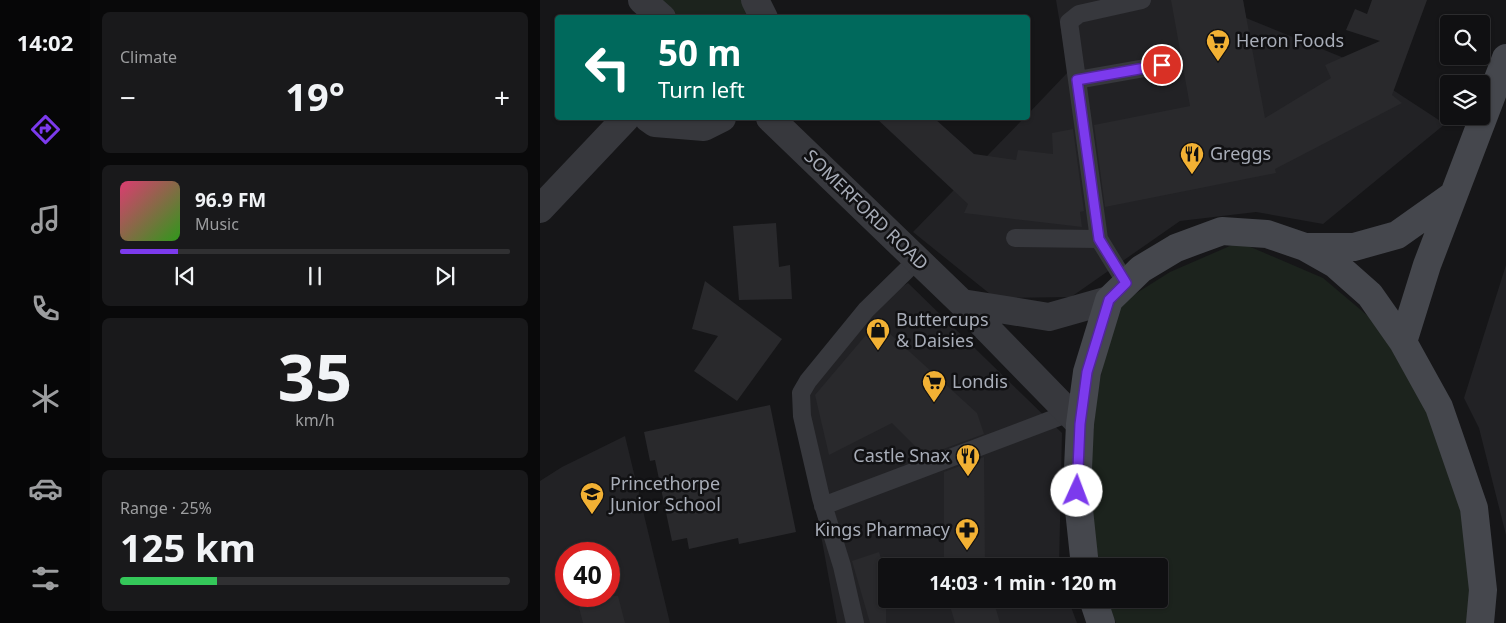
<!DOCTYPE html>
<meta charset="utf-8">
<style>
:root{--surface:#101012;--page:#19191b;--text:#f1f3f6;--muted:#9c9d9f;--line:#303032;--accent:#7c3aed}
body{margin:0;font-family:"Noto Sans",sans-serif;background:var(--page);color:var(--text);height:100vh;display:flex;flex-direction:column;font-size:19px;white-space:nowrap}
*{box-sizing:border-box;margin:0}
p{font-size:16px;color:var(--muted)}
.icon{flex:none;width:28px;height:28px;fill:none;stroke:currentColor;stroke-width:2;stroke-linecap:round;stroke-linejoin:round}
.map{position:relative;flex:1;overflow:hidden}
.sheet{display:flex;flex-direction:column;gap:12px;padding:12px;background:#09090a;width:450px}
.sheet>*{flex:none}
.guide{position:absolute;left:15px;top:15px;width:475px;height:105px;border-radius:5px;box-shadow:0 1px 4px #0004,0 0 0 1px var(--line);background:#00695c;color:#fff;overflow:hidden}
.fabs{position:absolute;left:900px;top:15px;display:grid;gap:10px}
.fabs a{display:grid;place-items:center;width:50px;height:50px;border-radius:5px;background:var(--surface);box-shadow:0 1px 4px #0004,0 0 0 1px var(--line);font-size:25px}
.speed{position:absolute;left:15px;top:542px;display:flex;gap:10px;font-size:25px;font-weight:700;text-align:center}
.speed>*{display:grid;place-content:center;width:65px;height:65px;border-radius:50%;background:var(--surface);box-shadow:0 1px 4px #0004,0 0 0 1px var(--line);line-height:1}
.speed .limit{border:8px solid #d22;background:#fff;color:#111}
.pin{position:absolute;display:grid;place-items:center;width:42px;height:42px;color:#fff;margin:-21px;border:2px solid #fff;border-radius:50%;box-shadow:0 1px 5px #0007}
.me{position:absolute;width:55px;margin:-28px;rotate:2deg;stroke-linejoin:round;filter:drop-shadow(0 0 4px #0008)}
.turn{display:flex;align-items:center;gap:18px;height:105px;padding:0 20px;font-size:22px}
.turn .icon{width:65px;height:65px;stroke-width:2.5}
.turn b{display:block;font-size:35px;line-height:42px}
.big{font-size:38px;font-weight:700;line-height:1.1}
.sheet .card{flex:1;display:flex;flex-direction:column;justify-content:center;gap:8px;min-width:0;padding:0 18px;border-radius:8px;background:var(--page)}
.sheet .dial{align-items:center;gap:0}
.dial b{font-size:65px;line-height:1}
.song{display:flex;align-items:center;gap:15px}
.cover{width:60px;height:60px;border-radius:8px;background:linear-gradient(135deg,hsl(340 70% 55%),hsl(110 70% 35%))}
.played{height:5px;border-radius:2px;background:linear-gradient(90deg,var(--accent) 15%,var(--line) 15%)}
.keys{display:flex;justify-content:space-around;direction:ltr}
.heat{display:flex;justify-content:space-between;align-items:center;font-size:28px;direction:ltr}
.charge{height:8px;border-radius:4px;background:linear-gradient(90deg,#34c759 25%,var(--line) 0)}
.trip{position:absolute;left:338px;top:558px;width:290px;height:50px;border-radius:5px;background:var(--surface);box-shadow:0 1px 4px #0004,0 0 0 1px var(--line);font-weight:700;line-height:50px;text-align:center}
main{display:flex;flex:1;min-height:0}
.dock{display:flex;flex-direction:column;width:90px;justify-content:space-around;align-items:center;background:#060607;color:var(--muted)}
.dock .icon{width:35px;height:35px}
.dock .selected{color:var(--accent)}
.dock b{font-size:22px;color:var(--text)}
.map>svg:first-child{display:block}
</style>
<main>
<nav class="dock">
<b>14:02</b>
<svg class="icon selected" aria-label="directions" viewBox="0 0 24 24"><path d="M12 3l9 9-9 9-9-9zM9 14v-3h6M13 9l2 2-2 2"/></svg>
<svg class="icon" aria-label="music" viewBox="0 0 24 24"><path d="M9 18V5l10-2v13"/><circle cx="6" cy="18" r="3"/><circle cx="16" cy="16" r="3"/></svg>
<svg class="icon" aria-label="phone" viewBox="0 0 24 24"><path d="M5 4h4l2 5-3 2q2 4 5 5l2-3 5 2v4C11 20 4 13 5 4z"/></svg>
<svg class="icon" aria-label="climate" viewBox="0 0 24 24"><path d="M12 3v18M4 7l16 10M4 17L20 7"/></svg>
<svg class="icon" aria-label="car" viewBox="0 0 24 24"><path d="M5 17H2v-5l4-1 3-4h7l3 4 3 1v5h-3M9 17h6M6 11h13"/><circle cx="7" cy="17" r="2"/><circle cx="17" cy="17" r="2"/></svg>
<svg class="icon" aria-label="filters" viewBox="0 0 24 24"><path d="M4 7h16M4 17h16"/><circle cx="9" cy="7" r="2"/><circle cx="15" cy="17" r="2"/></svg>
</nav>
<section class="sheet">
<div class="card"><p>Climate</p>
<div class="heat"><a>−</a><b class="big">19°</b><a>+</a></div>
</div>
<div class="card">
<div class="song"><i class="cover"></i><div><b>96.9 FM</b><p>Music</p></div></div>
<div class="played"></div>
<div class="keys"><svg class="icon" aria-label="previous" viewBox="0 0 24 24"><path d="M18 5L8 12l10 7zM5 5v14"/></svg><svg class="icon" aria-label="pause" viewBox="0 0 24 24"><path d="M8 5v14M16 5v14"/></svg><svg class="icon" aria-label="next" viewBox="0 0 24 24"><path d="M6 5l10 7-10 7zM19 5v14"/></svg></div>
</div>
<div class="card dial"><b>35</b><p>km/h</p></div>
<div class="card"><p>Range · 25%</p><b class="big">125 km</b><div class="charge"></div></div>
</section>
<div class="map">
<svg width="966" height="623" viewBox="0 0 966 623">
<rect width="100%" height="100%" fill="#161618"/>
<path fill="#222225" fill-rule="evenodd" d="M516 0H703L706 18 804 58 905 124 783 224 716 212 640 221 531 297 455 298 373 232 484 118H488V114L528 72Z
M966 265V535L939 428 924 398Z
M368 283 522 433 519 566H346V599H528L537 623H297L256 398 352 293Z
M85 436 130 623H0V481L22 467ZM26 554H69V596H26Z"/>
<path fill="#1c231d" d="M105 0H203L216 17H126Z
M699 242 783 278 860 343 931 507 937 623H576L567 599H619V566H560L547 496 557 394 576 306 630 272Z"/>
<path fill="#29292c" d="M631 0H703L725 118 791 78 785 65 840 41 806 30 815 9 827 14 832 0H887L852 95 862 103 735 169 736 173 565 207 554 125 650 106Z
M336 118H394L434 154 476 160 478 150 513 154 512 133 533 129 544 211 540 212 542 227 424 213 428 204Z
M236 223 239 267 250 265 252 299 199 300 193 226Z
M165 281 242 339 197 401 154 371 178 336 152 329Z
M337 322 437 413 444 434 379 458 375 446 352 423 289 455 275 395Z
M230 405 256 532 199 544 198 538 149 549 147 538 132 541 115 460 110 461 104 432Z
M444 457 445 566H404V472Z
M339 552 346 574V623H330L312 561Z
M36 596H78L85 623H43Z
M408 599H453L460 623H415Z"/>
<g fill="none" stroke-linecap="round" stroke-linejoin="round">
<path stroke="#37383d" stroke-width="18" d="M537 80 622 65
M475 238 559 239
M586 283 559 239 529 22 539 14 602 0
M283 506 529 413
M315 623 302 566 281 498 262 416 261 393 268 381 326 310 377 260"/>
<path stroke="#37383d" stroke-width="28" d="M102 0 122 18
M215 0 224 18
M108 118 115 123 164 127 182 118
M230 118 422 303 540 424
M0 209 86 118
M422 303 509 317 569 300"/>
<path stroke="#45474d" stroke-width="28" d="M765 247H814L857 235 912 196
M863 342 887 265 966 58
M545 566 537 491 540 424 547 372 569 300 601 269 636 248 682 231 727 234 765 247 795 264 830 295 863 342 899 407 934 508 943 590 940 623
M553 599 561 623"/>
</g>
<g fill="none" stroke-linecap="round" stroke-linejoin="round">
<g stroke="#51269a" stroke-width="12">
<path id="route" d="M537 491 540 424 547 372 569 300 586 283 559 239 537 80 622 65"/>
</g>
<use href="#route" stroke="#7c3aed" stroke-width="9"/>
</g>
<defs>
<g id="supermarket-pin" transform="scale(1.25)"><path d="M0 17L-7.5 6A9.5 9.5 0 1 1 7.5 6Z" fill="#f2b134" stroke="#111113"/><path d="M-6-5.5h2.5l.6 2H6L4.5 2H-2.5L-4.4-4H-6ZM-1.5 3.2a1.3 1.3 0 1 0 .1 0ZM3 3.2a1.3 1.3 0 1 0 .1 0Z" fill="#111"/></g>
<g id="restaurant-pin" transform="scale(1.25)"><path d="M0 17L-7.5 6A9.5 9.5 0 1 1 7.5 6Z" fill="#f2b134" stroke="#111113"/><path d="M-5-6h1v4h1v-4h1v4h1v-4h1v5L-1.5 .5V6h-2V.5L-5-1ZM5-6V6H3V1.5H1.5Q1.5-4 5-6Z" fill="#111"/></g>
<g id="shop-pin" transform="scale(1.25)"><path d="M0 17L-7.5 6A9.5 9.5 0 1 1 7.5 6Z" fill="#f2b134" stroke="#111113"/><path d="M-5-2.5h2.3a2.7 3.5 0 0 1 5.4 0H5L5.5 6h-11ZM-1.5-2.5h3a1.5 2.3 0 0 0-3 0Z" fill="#111"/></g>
<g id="school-pin" transform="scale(1.25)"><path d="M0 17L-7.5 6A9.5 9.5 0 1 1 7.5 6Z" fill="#f2b134" stroke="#111113"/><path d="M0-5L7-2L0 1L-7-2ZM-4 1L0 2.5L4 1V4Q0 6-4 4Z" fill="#111"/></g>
<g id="pharmacy-pin" transform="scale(1.25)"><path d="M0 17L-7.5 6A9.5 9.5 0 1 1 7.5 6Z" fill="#f2b134" stroke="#111113"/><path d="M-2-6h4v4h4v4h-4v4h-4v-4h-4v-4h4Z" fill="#111"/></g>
</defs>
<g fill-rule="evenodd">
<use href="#supermarket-pin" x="678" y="41"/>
<use href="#restaurant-pin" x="652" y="154"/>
<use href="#shop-pin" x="338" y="330"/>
<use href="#supermarket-pin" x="394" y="382"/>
<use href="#restaurant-pin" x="428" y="456"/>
<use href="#school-pin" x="52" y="494"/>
<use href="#pharmacy-pin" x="427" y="530"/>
</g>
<g text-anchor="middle" stroke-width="5" stroke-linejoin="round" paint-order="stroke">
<g font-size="18" fill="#a8adb8" stroke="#111113" text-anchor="start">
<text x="696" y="47">Heron Foods</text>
<text x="670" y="160">Greggs</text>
<text x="356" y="326">Buttercups<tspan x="356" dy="21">&amp; Daisies</tspan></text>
<text x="412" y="388">Londis</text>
<text x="410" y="462" text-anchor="end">Castle Snax</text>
<text x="70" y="490">Princethorpe<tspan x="70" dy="21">Junior School</tspan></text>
<text x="410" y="536" text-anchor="end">Kings Pharmacy</text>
</g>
<g font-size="18" fill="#a8adb8" stroke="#111113">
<text transform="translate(326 210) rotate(44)" y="6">SOMERFORD ROAD</text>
</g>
</g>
</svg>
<div class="fabs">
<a><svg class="icon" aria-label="search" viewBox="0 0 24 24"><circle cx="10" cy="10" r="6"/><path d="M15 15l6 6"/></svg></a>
<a><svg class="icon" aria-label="layers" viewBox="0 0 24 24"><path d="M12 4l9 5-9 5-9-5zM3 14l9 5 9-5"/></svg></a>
</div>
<div class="speed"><div class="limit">40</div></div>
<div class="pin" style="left:622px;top:65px;background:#d93025"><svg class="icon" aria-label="arrive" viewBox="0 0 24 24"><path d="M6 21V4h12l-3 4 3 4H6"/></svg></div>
<svg class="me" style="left:537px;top:491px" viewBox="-20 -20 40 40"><circle r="19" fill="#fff"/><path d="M0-13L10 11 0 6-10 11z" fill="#7c3aed"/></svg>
<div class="trip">14:03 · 1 min · 120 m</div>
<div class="guide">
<div class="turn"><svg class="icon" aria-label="left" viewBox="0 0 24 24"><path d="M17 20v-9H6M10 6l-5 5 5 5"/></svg><div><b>50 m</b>Turn left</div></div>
</div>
</div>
</main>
